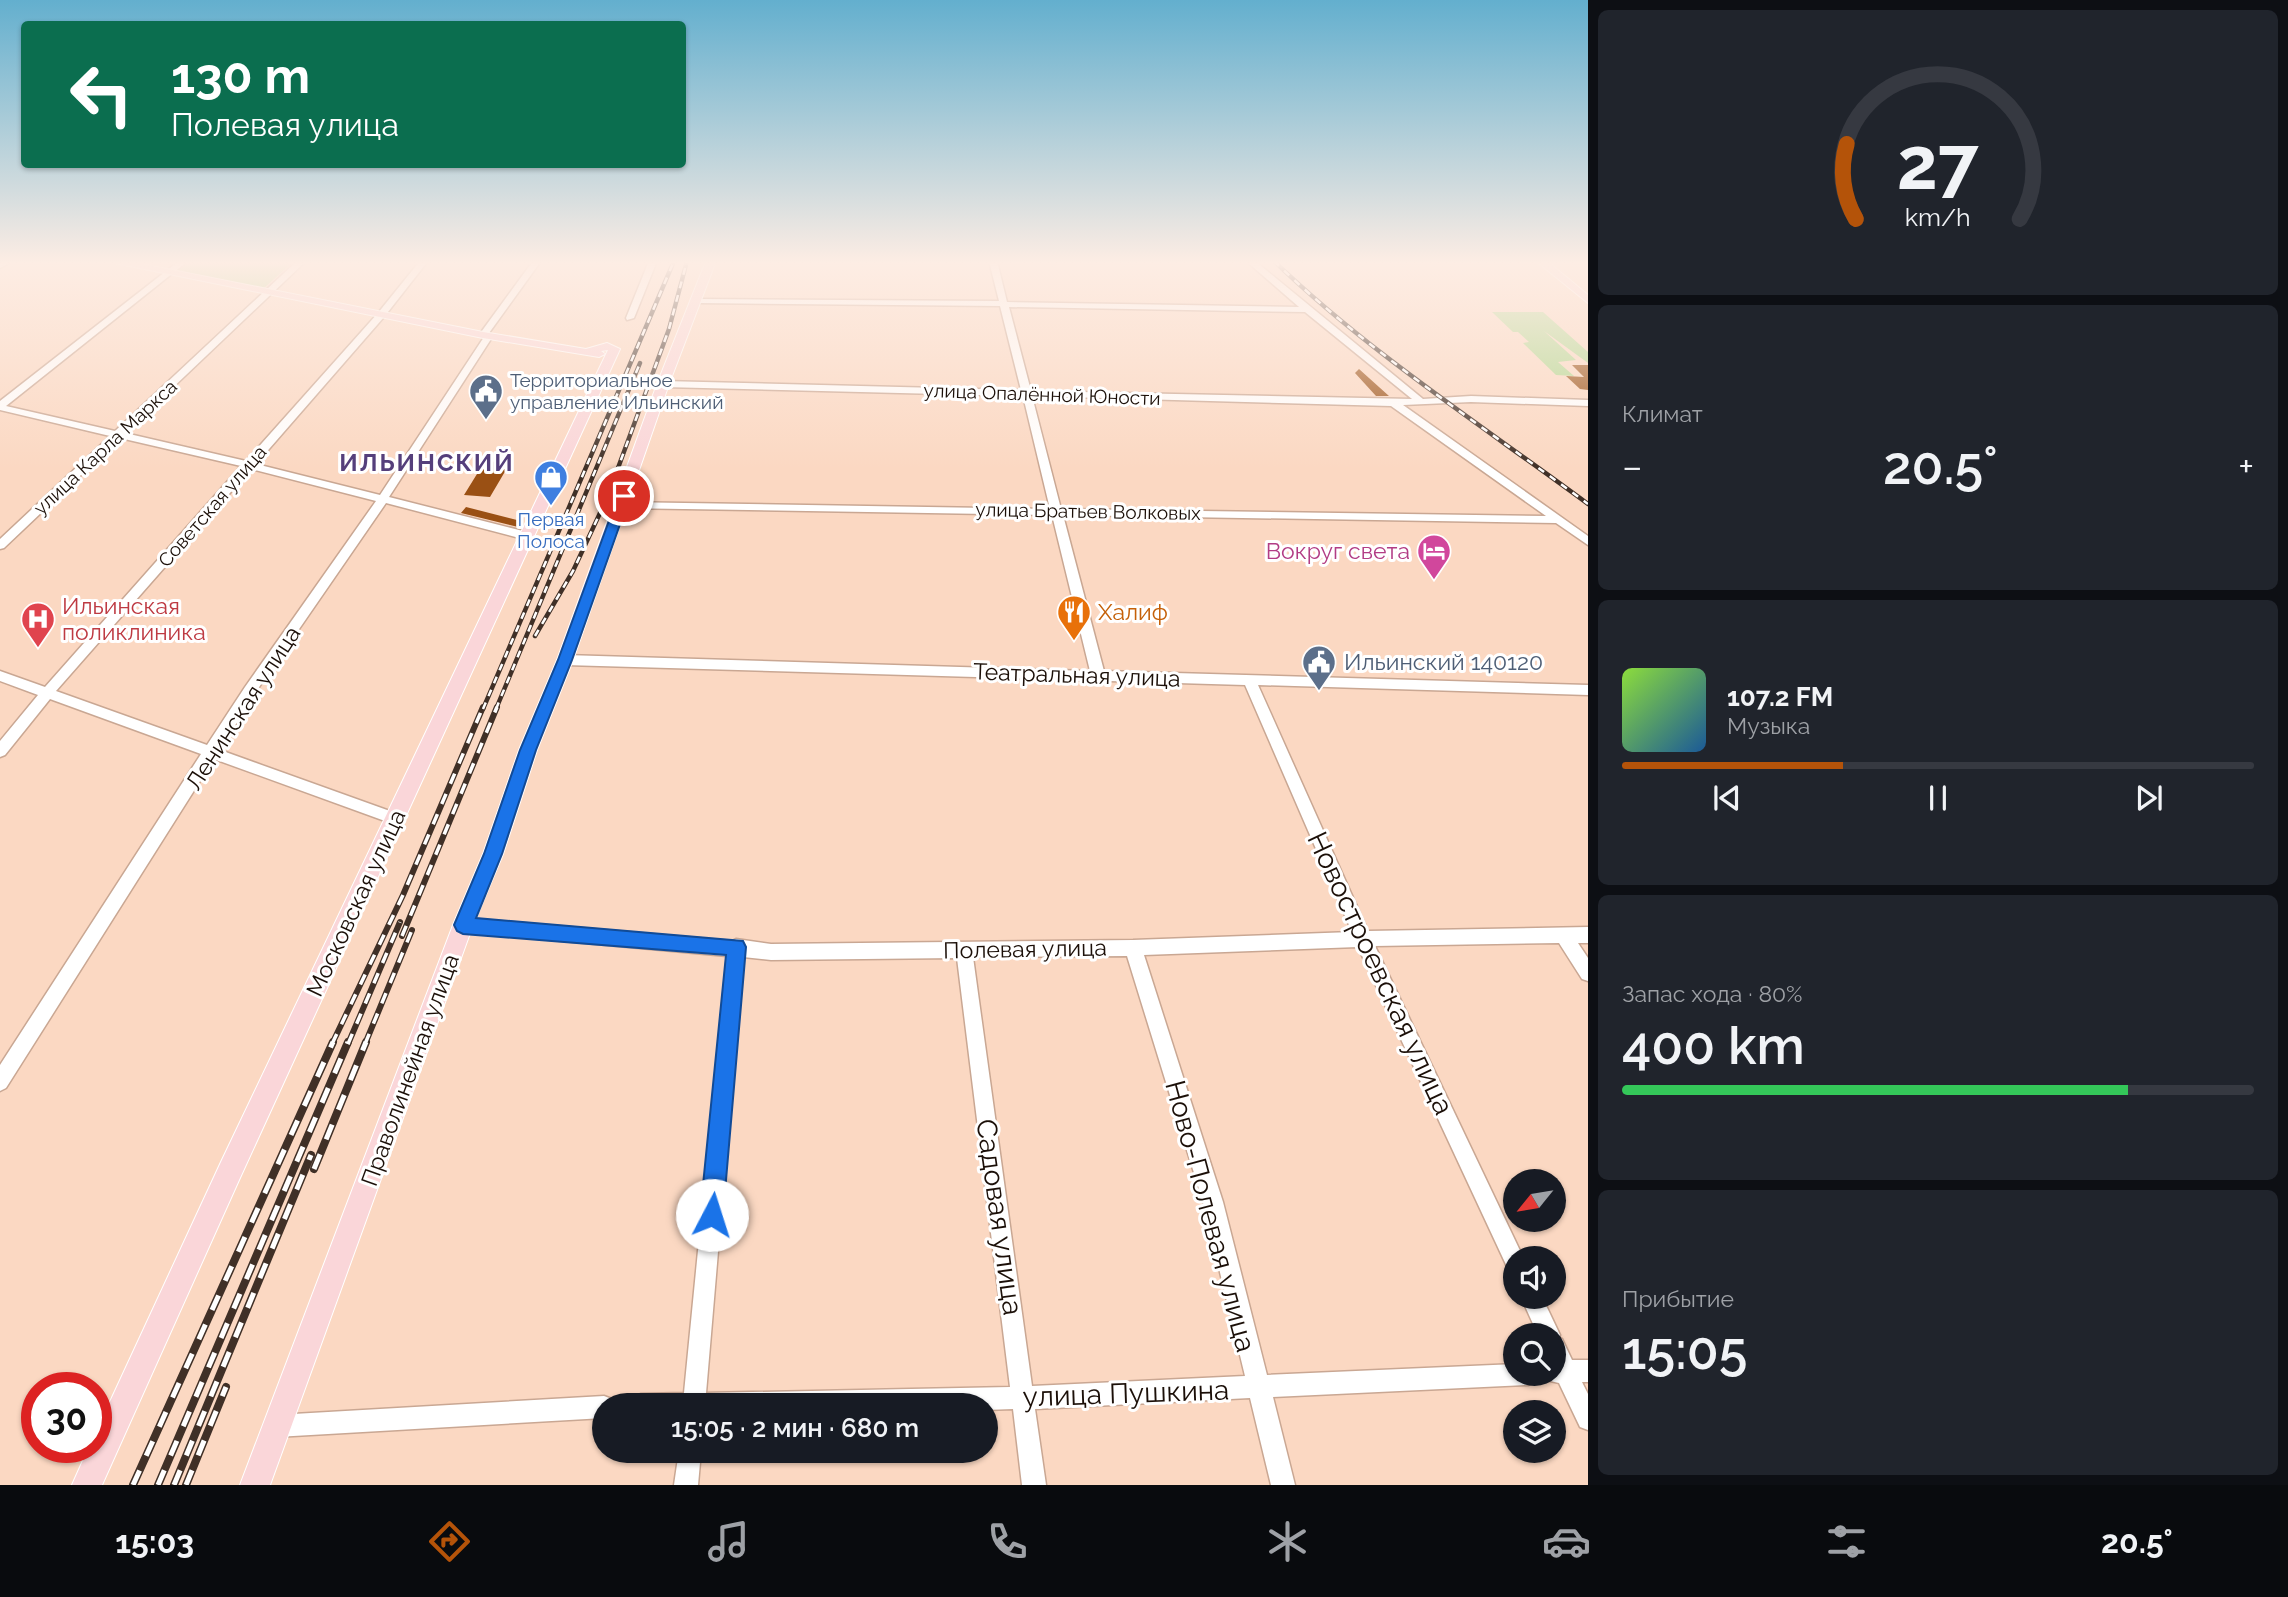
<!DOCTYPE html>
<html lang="ru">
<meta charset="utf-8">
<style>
:root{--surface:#171b24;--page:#20242c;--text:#f1f3f6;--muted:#9ea1a6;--line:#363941;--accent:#b45309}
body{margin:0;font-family:Raleway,sans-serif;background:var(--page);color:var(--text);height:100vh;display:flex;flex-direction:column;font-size:26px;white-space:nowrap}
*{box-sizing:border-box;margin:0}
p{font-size:23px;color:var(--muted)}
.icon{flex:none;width:38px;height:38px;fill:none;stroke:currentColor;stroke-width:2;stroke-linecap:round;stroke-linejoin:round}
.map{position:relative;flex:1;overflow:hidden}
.panel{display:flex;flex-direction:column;gap:10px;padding:10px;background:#0d0f14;width:700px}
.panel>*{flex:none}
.guide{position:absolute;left:21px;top:21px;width:665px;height:147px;border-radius:7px;box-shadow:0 2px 5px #0004;background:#0b6e4f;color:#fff;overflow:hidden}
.needle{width:46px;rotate:240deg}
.buttons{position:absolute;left:1503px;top:1169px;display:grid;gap:14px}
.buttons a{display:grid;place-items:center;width:63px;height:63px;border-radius:50%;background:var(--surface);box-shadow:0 2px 5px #0004;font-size:35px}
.speed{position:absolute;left:21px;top:1372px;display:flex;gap:14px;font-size:35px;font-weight:700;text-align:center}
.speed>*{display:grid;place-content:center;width:91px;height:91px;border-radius:50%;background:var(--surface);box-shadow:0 2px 5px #0004;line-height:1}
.speed .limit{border:10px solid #d22;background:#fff;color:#111}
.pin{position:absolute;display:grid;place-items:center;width:60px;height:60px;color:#fff;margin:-30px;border:4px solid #fff;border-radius:50%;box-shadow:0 2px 7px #0007}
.me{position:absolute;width:77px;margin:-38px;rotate:5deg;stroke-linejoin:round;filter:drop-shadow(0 0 5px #0008)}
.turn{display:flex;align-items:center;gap:24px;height:147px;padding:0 35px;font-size:32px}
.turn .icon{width:91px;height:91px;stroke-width:2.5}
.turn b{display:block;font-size:49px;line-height:60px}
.big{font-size:52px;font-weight:600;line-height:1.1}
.panel .widget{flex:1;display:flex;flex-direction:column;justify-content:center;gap:10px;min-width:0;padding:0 24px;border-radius:10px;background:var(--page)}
.panel .dial{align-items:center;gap:0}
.dial svg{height:182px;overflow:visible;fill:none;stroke:var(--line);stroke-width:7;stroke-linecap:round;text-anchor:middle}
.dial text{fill:var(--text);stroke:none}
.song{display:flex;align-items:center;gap:21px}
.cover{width:84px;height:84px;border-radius:10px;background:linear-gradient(135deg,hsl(90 70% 55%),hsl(210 70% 35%))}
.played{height:7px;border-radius:4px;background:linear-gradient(90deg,var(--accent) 35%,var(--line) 35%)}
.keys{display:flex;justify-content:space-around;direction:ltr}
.heat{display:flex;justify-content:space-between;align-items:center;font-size:38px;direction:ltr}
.charge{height:10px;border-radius:5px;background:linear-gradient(90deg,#34c759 80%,var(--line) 0)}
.trip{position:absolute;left:592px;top:1393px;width:406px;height:70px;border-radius:35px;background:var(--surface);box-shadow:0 2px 5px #0004;font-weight:600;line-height:70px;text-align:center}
.tab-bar{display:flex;height:112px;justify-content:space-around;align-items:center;background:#090b0e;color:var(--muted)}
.tab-bar .icon{width:49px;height:49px}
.tab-bar .selected{color:var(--accent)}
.tab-bar b{font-size:32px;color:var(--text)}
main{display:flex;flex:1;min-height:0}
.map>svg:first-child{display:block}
</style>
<main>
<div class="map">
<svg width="1588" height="1485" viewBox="0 0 1588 1485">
<rect width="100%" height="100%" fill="#fbd8c2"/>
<path fill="#b0d78f" d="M187 261H294L263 289 174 272Z
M1492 312H1543L1588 352V363L1544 331 1576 360 1558 362 1574 376 1556 375 1523 343 1529 342 1518 332H1513Z"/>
<path fill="#9a5014" d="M1572 365H1588V390L1580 389 1566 376 1584 377Z
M1359 369 1389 396H1376L1355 373Z
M485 461 510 463 490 497 464 495Z
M466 507 521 521 518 527 461 513Z"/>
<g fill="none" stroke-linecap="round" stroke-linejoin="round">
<g stroke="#c9a793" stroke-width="3">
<path id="minor" d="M3 261H13L0 268V263Z
M179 261H188L6 406 115 431 297 261H306L125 433 246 461 378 313 420 261H428L384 317 256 464 380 495 484 337 479 335 533 261H541L489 333 493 336 389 497 531 533 533 536 527 540 386 503 255 693 220 750 401 815 403 819 401 823 396 825 214 759 6 1088 0 1091V1065L201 754 50 699 5 755 0 757V741L38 695 0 681V671L45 687 241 466 120 438 4 548 0 549V539L110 436 0 410V401ZM251 469 376 501 245 687 207 745 56 691Z
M649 261H657L634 318 627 320 626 318Z
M989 261H997L1007 302 1299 307 1246 261H1255L1423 399 1471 396 1588 400V406L1471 402 1403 405 1588 536V545L1556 523 1063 515 1104 671 1588 685V695L1258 685 1368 931 1588 927V943H1578L1588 958V981L1582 979 1559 943 1375 946 1523 1257 1516 1258V1274L1509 1271 1358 947 1144 955 1223 1202 1267 1375 1516 1364V1374H1539L1536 1382 1528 1385 1273 1397 1295 1485H1271L1250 1398 1035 1409 1046 1485H1022L1013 1409 985 1410V1405H630L633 1397 641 1394 684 1393 727 956 463 932 457 930 455 925 457 920 463 918 732 941 736 939 771 944 1133 940 1352 932 1245 685 565 665 559 660 565 655 1090 671 1052 515 621 508 616 505 621 502 1050 509 1023 396 663 387 658 384 663 381 1021 390 1000 306 697 303 693 301 697 299 999 301ZM1009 307 1305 312 1412 399 1031 391ZM1032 396 1391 406 1546 516 1061 509ZM1127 956 1203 1202 1245 1376 1032 1386 973 957ZM743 957 771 960 957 958 1010 1387 706 1393Z
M1521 1297H1542L1560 1335 1559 1338 1562 1339 1572 1360H1588V1382H1582L1588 1394V1430L1580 1427 1559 1383 1546 1380 1544 1374H1554V1335H1538Z
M604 1396 612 1399 615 1405H604V1418L276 1437 268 1434 265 1426 268 1418 276 1415Z
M679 1451H701L698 1485H674Z"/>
</g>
<g stroke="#fff" stroke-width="2">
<path id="major" d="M105 261H127L483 332 586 349 607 343 620 349 239 1180 102 1485H72L89 1447H96V1432L221 1162 608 350 601 351 605 354 599 357 483 338Z
M706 261H716L669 384 573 660 537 750 503 854 473 925 270 1485H240L453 925 483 854 519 750 557 660 657 384Z
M1536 261H1547L1588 295V303Z"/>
</g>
<use href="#minor" fill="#fff" fill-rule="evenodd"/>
<use href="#major" fill="#fad6d9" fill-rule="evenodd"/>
<g stroke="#403027" stroke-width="4.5">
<path id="rail-far2" d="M1274 261C1367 351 1484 427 1588 504
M535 636 573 571 607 498 669 329 687 261
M483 709 674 261
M496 709 640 363"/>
</g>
<g stroke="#403027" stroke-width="6">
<path id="rail-far1" d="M402 936 497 707
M332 1044 403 895 483 707
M348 1044 400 922
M365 1044 412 930"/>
</g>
<g stroke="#403027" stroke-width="8">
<path id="rail" d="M314 1169 366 1042
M133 1485 333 1042
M158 1485 348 1042
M174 1485 311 1155
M186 1485 226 1387"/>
</g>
<use href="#rail-far2" stroke="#fff" stroke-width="2.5" stroke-dasharray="7" stroke-linecap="butt"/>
<use href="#rail-far1" stroke="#fff" stroke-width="3.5" stroke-dasharray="11" stroke-linecap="butt"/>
<use href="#rail" stroke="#fff" stroke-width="5" stroke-dasharray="16" stroke-linecap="butt"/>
</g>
<linearGradient id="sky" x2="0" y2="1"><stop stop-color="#63afce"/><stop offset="0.56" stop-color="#fdede4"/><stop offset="1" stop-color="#fdede4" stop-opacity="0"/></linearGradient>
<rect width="1588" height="469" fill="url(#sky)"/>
<path fill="#1a73e8" stroke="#114b97" stroke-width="2" d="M624 493 630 496 572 660 536 750 502 854 476 918 743 941 746 947 723 1215 720 1223 712 1226 704 1223 700 1215 726 955 463 934 457 931 454 925 484 854 520 750 558 660 618 496Z"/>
<defs>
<g id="civic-pin" transform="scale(1.75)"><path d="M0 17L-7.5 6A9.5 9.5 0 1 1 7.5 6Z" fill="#5c6f8a" stroke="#fff"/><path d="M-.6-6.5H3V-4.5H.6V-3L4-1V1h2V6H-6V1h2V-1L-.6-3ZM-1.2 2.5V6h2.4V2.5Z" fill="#fff"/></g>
<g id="shop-pin" transform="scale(1.75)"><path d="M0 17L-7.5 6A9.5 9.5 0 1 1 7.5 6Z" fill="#3f7fe0" stroke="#fff"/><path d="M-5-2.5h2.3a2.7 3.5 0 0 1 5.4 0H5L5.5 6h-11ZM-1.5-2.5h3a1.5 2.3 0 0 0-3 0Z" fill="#fff"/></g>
<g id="hotel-pin" transform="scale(1.75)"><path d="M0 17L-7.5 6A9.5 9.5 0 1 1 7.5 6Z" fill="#d1479c" stroke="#fff"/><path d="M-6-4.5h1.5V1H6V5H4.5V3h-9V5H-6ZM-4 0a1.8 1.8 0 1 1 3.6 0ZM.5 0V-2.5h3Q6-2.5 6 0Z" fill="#fff"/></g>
<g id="restaurant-pin" transform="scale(1.75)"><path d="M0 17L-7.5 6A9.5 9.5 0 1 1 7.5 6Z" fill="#e8710a" stroke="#fff"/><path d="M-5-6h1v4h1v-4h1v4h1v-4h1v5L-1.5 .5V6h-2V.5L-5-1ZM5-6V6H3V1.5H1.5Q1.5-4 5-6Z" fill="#fff"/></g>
<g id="hospital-pin" transform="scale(1.75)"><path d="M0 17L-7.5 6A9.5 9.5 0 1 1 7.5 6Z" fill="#e0444e" stroke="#fff"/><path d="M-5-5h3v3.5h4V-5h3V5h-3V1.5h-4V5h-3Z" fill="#fff"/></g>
</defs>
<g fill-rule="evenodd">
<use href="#civic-pin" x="486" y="391"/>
<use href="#shop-pin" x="551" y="477"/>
<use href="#hotel-pin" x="1434" y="551"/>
<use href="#restaurant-pin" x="1074" y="612"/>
<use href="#hospital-pin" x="38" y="619"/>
<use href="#civic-pin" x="1319" y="662"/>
</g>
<g text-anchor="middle" stroke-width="6" stroke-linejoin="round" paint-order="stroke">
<g font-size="19" fill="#4e5e75" stroke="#fff" text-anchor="start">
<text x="510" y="387">Территориальное<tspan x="510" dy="22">управление Ильинский</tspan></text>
</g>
<g font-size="19" fill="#1b0f08" stroke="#fff">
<text transform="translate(1042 394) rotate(2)" y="7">улица Опалённой Юности</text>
<text transform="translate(105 447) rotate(-43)" y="7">улица Карла Маркса</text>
<text transform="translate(212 506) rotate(-49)" y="7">Советская улица</text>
<text transform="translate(1088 511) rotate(1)" y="7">улица Братьев Волковых</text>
</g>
<g font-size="19" fill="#366cbe" stroke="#fff">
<text x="551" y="526">Первая<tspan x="551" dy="22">Полоса</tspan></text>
</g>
<g font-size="23" fill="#b23c85" stroke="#fff" text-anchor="end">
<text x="1410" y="559">Вокруг света</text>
</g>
<g font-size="23" fill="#be3a42" stroke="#fff" text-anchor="start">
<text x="62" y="614">Ильинская<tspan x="62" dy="26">поликлиника</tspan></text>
</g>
<g font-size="23" fill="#c56008" stroke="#fff" text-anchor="start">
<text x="1098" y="620">Халиф</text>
</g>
<g font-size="23" fill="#4e5e75" stroke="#fff" text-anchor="start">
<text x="1344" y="670">Ильинский 140120</text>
</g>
<g font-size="23" fill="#1b0f08" stroke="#fff">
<text transform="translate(1077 675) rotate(2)" y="8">Театральная улица</text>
<text transform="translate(243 708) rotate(-57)" y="8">Ленинская улица</text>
<text transform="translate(356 903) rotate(-65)" y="8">Московская улица</text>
<text transform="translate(1025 949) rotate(-1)" y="8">Полевая улица</text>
<text transform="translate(410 1070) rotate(-70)" y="8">Праволинейная улица</text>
</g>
<g font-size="24" font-weight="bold" letter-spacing="2" fill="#553f7b" stroke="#fff">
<text x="427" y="471">ИЛЬИНСКИЙ</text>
</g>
<g font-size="28" fill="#1b0f08" stroke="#fff">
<text transform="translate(1381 973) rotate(65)" y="10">Новостроевская улица</text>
<text transform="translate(1211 1216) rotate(75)" y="10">Ново-Полевая улица</text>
<text transform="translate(1000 1217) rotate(82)" y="10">Садовая улица</text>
<text transform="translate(1126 1393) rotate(-2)" y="10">улица Пушкина</text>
</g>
</g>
</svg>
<div class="buttons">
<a><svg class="needle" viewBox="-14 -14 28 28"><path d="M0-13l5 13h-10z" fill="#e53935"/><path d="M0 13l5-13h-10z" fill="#9ea1a6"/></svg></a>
<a><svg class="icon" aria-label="sound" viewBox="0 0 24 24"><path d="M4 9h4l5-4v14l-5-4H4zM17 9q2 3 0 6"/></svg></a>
<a><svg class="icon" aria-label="search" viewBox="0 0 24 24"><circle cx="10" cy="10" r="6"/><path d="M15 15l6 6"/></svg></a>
<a><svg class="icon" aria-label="layers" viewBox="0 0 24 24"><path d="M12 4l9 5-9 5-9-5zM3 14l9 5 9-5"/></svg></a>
</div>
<div class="speed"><div class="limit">30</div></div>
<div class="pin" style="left:624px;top:496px;background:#d93025"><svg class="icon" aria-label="arrive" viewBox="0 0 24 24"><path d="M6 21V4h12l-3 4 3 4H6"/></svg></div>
<svg class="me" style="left:712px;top:1215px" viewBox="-20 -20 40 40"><circle r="19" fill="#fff"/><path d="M0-13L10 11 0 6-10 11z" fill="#1a73e8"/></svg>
<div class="trip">15:05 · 2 мин · 680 m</div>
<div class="guide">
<div class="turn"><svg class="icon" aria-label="left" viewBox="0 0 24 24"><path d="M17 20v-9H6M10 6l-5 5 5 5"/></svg><div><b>130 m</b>Полевая улица</div></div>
</div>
</div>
<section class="panel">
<div class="widget dial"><svg viewBox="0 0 100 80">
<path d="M14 69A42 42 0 1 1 86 69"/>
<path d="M14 69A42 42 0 0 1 10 36" stroke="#b45309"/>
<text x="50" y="56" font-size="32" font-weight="700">27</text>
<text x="50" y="72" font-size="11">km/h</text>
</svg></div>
<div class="widget"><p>Климат</p>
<div class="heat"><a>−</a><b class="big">20.5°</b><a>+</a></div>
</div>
<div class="widget">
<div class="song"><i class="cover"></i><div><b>107.2 FM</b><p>Музыка</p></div></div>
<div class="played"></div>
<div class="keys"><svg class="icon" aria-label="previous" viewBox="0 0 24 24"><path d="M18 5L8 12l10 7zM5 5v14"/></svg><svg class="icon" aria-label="pause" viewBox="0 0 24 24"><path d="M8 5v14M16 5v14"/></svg><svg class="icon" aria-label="next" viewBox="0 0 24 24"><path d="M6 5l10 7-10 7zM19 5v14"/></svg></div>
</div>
<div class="widget"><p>Запас хода · 80%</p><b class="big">400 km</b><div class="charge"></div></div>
<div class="widget"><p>Прибытие</p><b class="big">15:05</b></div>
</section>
</main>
<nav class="tab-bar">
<b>15:03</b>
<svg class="icon selected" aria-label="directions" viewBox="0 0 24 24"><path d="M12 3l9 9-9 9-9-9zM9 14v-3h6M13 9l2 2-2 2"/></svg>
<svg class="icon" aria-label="music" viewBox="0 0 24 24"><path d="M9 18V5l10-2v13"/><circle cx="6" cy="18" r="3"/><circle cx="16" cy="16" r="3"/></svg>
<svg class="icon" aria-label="phone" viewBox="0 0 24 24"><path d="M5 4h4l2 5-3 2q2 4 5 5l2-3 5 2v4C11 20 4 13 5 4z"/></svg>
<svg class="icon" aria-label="climate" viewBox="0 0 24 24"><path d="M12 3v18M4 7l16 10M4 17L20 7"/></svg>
<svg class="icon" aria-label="car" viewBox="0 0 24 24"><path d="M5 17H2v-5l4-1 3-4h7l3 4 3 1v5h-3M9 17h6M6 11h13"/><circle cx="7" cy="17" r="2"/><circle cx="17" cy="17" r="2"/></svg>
<svg class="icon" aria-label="filters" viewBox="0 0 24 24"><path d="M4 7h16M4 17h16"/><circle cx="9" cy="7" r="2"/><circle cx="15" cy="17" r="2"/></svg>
<b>20.5°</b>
</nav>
